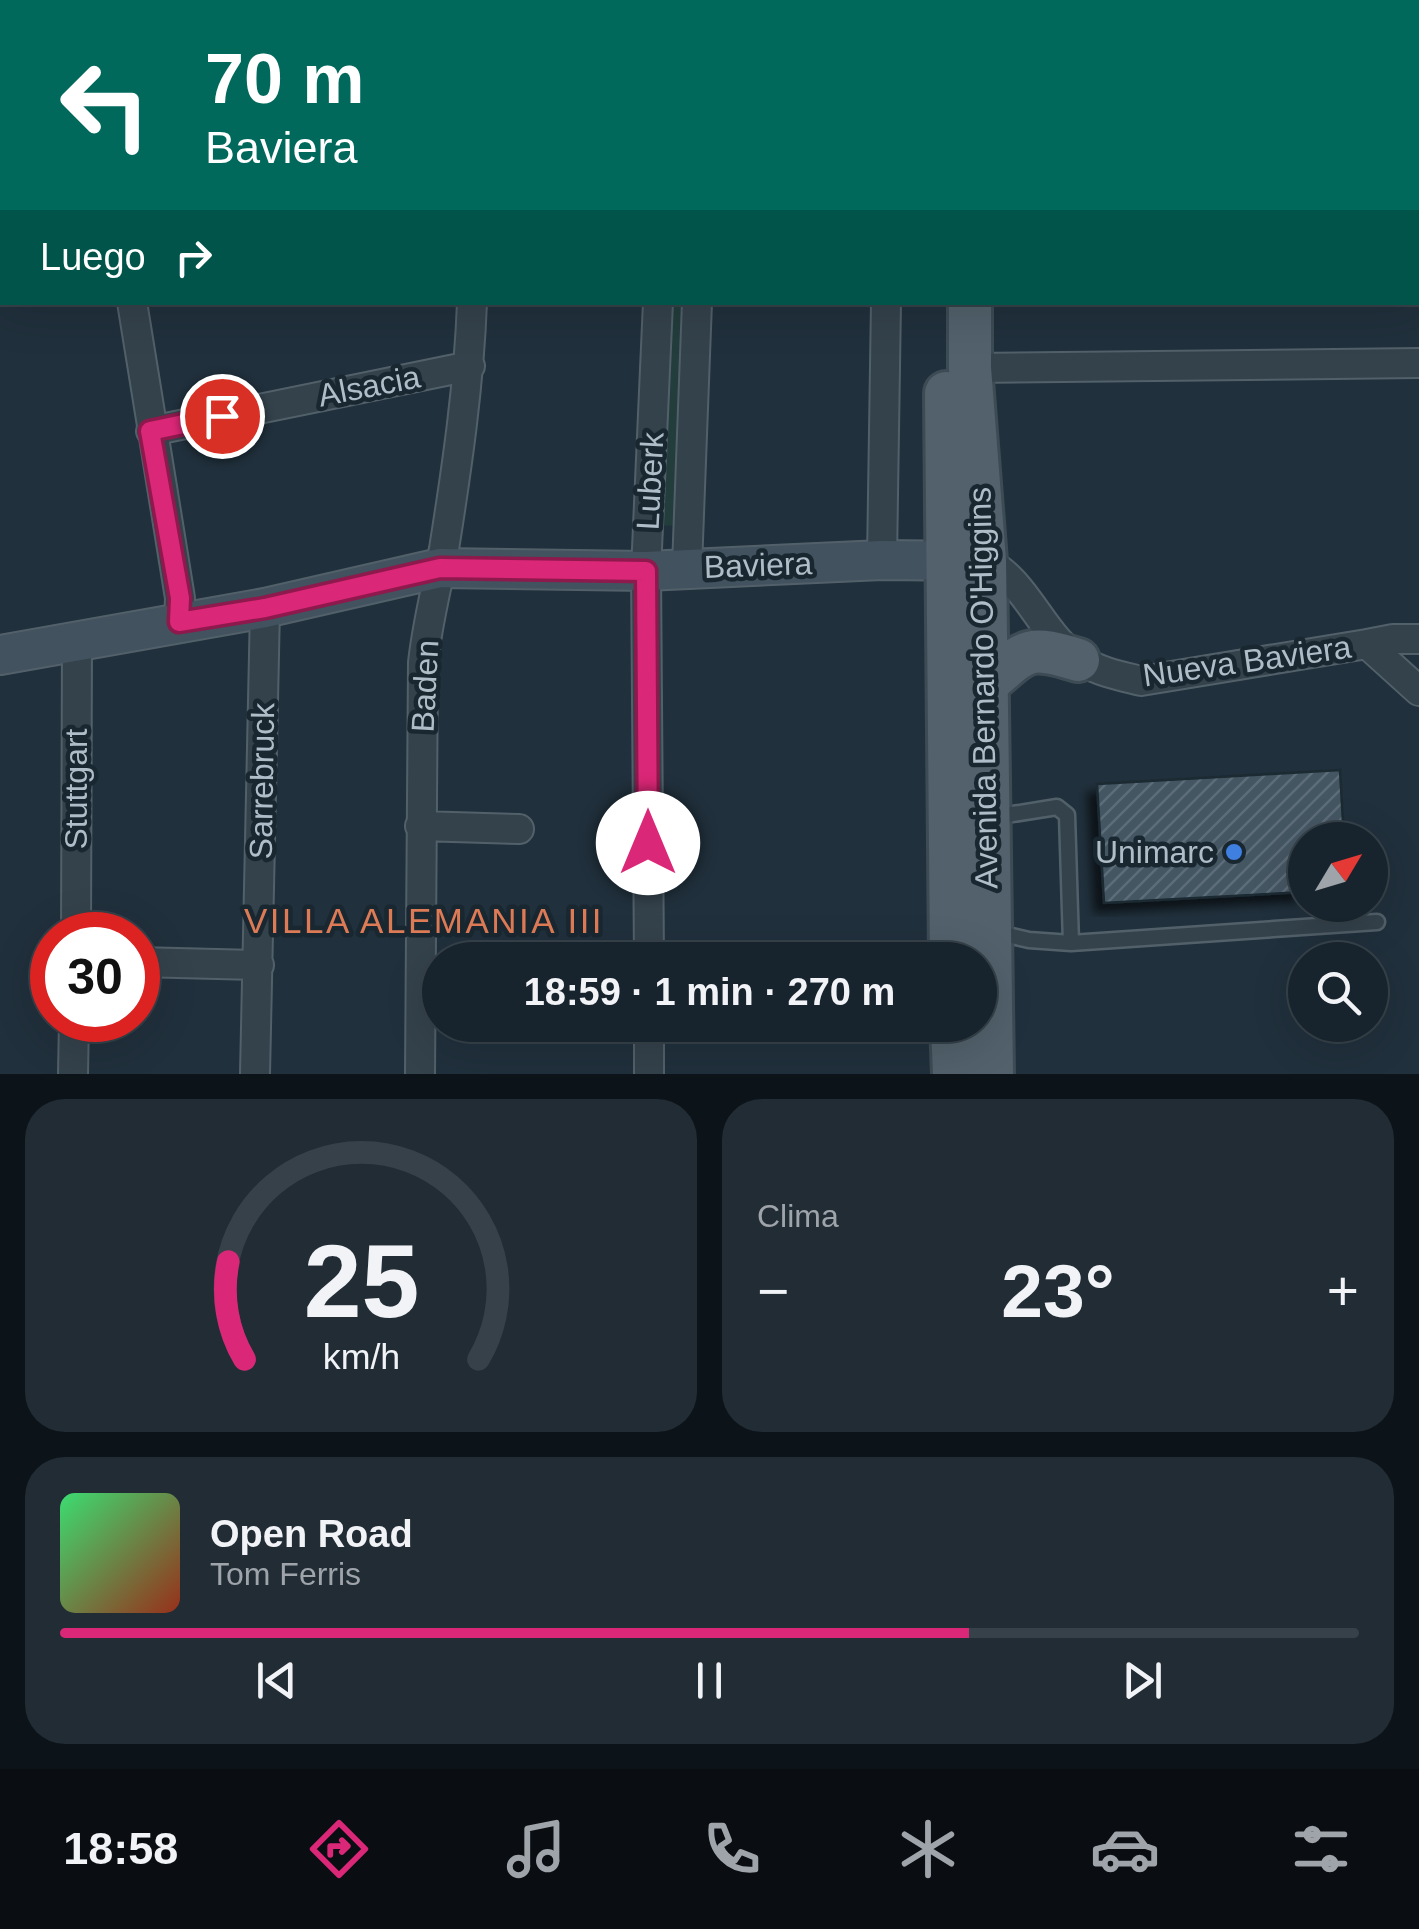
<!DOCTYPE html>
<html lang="es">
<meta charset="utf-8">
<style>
:root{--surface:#18242d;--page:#212c35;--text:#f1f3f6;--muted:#9fa4aa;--line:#364149;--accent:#db2777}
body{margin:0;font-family:Helvetica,sans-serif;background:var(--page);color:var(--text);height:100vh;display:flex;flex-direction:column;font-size:38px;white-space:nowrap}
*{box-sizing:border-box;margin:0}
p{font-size:32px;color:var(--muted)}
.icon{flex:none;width:55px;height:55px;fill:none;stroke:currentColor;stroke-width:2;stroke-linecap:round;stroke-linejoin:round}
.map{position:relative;height:1074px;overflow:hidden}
.details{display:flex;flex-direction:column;gap:25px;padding:25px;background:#0d1419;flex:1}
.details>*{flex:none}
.guide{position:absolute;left:0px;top:0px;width:1420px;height:305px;box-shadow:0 10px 40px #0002,0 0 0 2px var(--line);background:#00695c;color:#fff;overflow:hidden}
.needle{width:65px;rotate:52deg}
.controls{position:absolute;left:1288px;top:822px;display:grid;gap:20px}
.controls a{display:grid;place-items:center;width:100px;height:100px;border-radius:50%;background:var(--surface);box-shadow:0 10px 40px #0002,0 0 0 2px var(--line);font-size:50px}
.speed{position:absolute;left:30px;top:912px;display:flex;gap:20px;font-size:50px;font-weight:700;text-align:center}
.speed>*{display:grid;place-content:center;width:130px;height:130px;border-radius:50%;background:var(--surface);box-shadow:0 10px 40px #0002,0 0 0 2px var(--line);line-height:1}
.speed .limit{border:15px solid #d22;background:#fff;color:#111}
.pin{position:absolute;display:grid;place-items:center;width:85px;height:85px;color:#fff;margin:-42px;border:5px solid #fff;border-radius:50%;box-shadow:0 2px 10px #0007}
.me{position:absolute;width:110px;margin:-55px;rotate:0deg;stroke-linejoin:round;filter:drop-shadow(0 0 8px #0008)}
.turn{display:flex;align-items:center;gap:35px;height:210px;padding:0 40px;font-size:45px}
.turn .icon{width:130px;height:130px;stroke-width:2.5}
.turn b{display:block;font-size:70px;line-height:85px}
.then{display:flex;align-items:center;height:95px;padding:0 40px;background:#0003;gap:20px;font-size:38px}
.big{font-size:75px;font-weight:600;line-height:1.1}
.details .card{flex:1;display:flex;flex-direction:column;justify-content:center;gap:15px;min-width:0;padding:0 35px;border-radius:40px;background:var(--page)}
.details .dial{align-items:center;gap:0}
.dial svg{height:260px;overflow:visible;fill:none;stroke:var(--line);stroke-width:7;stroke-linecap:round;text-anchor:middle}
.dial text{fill:var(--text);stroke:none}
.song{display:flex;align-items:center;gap:30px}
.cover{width:120px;height:120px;border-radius:15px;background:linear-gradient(135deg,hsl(140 70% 55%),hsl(10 70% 35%))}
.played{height:10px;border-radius:5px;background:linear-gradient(90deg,var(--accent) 70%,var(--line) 70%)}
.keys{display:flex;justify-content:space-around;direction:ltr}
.heat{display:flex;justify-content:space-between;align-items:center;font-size:55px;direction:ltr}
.details .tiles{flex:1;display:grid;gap:25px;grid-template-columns:1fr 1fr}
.card:last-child{grid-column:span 2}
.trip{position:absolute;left:422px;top:942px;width:575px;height:100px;border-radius:50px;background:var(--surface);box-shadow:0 10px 40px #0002,0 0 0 2px var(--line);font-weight:600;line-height:100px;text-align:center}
.dock{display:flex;height:160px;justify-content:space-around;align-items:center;background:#0a0e12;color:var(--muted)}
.dock .icon{width:70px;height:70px}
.dock .on{color:var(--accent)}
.dock b{font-size:45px;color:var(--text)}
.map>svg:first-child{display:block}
</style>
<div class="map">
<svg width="1419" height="1074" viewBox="0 0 1419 1074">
<defs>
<pattern id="building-hatch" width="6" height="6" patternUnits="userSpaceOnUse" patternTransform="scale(2.5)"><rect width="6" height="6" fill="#445663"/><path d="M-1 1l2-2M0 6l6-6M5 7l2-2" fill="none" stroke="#5c6c78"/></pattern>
<filter id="shadow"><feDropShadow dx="-9" dy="9" stdDeviation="5" flood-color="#0009"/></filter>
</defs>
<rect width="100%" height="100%" fill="#20303c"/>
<path fill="#223d3c" d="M671 303H691L681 525 659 526Z"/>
<path fill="url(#building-hatch)" stroke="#1b2933" stroke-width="2.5" filter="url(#shadow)" d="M1340 770 1344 840H1305V892L1104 903 1097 784Z"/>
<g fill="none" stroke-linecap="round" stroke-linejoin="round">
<g stroke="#52606a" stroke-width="19">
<path id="lane" d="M994 817 1057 807 1067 815 1071 943
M995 932 1029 940 1071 943 1377 922"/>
</g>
<g stroke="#52606a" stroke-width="32">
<path id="street" d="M80 0 81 2
M263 0V2
M443 0 444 2
M1418 11H1419
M0 45H2
M0 274H2
M132 302 180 598 179 622
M970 368 1419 363
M151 431 470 366
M882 560 886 302
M985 561C1028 581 1042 638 1082 661 1100 672 1121 676 1141 681L1367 644 1419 691
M687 567 697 302
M1367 644 1393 639H1419
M420 826 519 829
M76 935 77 642
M649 960 646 571 658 302
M138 962 259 965
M649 1025V1074
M73 1074 74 1020
M255 1074 265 608
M420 1074 423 663C427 624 437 587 444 549 457 467 469 385 472 302"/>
</g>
<g stroke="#52606a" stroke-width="42">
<path id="secondary" d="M0 655 265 608 440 568 646 571 882 560 979 561"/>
</g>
<g stroke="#3d4b55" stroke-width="48">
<path id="primary" d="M946 0V2
M970 302V368L985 561 992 1074
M946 393 951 960
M987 684C1026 650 1026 644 1078 660
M952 1025 954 1074"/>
</g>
<use href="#lane" stroke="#34424c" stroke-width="14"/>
<use href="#street" stroke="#34424c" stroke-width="28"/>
<use href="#secondary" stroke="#42525f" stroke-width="38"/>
<use href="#primary" stroke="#52616c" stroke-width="42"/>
</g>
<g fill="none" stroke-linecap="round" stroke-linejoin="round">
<g stroke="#8e194d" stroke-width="25">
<path id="route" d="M222 416 150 431 180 598 179 622 265 608 440 568 646 571 648 843"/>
</g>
<use href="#route" stroke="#db2777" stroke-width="18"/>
</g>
<circle fill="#3f7fe0" stroke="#192731" stroke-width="4" cx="1234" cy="852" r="10"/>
<g text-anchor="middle" stroke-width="9" stroke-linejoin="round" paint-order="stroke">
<g font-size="32" fill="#afbdc8" stroke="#192731">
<text transform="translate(369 386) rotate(-11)" y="11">Alsacia</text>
<text transform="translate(650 481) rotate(-87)" y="11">Luberk</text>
<text transform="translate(758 565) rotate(-2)" y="11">Baviera</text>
<text transform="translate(1247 661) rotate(-8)" y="11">Nueva Baviera</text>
<text transform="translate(425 686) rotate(-87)" y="11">Baden</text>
<text transform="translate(983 688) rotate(-91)" y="11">Avenida Bernardo O'Higgins</text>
<text transform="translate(262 781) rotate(-89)" y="11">Sarrebruck</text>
<text transform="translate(76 789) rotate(-90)" y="11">Stuttgart</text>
</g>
<g font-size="32" fill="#afbdc8" stroke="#192731" text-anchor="end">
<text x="1214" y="863">Unimarc</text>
</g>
<g font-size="35" letter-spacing="2.5" fill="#dd7b56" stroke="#192731">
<text x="424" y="933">VILLA ALEMANIA III</text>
</g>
</g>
</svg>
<div class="controls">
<a><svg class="needle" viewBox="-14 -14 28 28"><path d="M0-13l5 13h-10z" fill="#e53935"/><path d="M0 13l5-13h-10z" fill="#9fa4aa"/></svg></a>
<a><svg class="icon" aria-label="search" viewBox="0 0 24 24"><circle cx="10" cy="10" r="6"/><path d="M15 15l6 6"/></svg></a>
</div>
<div class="speed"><div class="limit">30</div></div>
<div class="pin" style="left:222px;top:416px;background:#d93025"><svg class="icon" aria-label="arrive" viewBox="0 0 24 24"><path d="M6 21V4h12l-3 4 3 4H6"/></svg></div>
<svg class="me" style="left:648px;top:843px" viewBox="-20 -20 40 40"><circle r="19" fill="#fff"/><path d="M0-13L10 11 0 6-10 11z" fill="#db2777"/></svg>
<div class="trip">18:59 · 1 min · 270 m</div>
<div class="guide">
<div class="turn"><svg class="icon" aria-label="left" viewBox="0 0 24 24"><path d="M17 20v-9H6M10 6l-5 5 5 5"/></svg><div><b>70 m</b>Baviera</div></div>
<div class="then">Luego<svg class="icon" aria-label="right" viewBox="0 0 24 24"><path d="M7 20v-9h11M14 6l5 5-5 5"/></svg></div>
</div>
</div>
<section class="details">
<div class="tiles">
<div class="card dial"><svg viewBox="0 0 100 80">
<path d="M14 69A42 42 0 1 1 86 69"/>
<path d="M14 69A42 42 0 0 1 9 39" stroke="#db2777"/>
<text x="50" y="56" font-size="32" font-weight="700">25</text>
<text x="50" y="72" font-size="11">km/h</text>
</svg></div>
<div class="card"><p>Clima</p>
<div class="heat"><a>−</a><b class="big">23°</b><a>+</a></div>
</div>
<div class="card">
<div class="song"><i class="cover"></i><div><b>Open Road</b><p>Tom Ferris</p></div></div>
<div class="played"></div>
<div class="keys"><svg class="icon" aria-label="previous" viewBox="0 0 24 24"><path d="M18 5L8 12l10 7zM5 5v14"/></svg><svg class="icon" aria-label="pause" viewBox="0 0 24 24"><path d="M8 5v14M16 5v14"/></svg><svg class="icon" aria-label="next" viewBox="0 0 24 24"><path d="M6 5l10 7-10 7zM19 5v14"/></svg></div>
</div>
</div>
</section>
<nav class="dock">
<b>18:58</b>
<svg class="icon on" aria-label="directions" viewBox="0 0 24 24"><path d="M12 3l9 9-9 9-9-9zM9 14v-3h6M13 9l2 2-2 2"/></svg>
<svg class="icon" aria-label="music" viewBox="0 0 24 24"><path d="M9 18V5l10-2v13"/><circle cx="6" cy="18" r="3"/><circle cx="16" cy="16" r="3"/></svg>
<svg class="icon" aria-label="phone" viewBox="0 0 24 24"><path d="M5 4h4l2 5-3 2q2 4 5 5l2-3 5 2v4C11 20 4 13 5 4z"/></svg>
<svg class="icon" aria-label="climate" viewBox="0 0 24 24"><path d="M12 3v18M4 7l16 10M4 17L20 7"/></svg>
<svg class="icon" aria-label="car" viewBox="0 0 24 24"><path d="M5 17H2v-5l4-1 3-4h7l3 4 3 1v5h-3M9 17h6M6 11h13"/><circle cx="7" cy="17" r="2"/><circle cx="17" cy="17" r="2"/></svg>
<svg class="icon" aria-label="filters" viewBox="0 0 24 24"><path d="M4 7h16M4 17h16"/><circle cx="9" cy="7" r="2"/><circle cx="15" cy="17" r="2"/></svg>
</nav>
